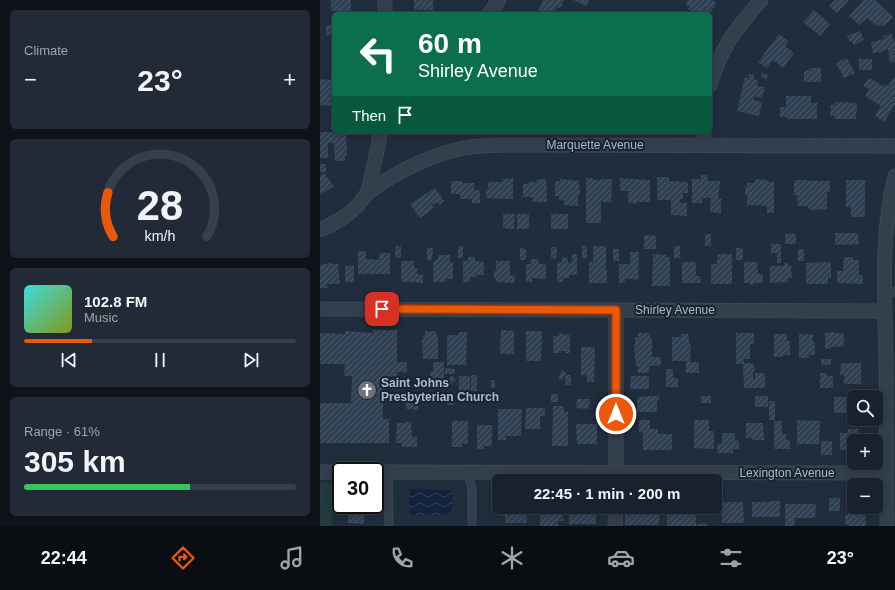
<!DOCTYPE html>
<meta charset="utf-8">
<style>
:root{--surface:#18222e;--page:#212a36;--text:#f1f3f6;--muted:#9fa4aa;--line:#363f4a;--accent:#ea580c}
body{margin:0;font-family:Helvetica,sans-serif;background:var(--page);color:var(--text);height:100vh;display:flex;flex-direction:column;font-size:15px;white-space:nowrap}
*{box-sizing:border-box;margin:0}
p{font-size:13px;color:var(--muted)}
.icon{flex:none;width:22px;height:22px;fill:none;stroke:currentColor;stroke-width:2;stroke-linecap:round;stroke-linejoin:round}
.map{position:relative;flex:1;overflow:hidden}
.sheet{display:flex;flex-direction:column;gap:10px;padding:10px;background:#0d1319;width:320px}
.sheet>*{flex:none}
.guide{position:absolute;left:12px;top:12px;width:380px;height:122px;border-radius:6px;box-shadow:0 2px 10px #0003,0 0 0 1px var(--line);background:#0b6e4f;color:#fff;overflow:hidden}
.buttons{position:absolute;left:527px;top:390px;display:grid;gap:8px}
.buttons a{display:grid;place-items:center;width:36px;height:36px;border-radius:6px;background:var(--surface);box-shadow:0 2px 10px #0003,0 0 0 1px var(--line);font-size:20px}
.speed{position:absolute;left:12px;top:462px;display:flex;gap:8px;font-size:20px;font-weight:700;text-align:center}
.speed>*{display:grid;place-content:center;width:52px;height:52px;border-radius:50%;background:var(--surface);box-shadow:0 2px 10px #0003,0 0 0 1px var(--line);line-height:1}
.speed .limit{border:2px solid #111;border-radius:6px;background:#fff;color:#111}
.pin{position:absolute;display:grid;place-items:center;width:34px;height:34px;color:#fff;margin:-17px;border-radius:8px;box-shadow:0 2px 6px #0006}
.me{position:absolute;width:44px;margin:-22px;rotate:0deg;stroke-linejoin:round;filter:drop-shadow(0 0 3px #0008)}
.turn{display:flex;align-items:center;gap:14px;height:84px;padding:0 20px;font-size:18px}
.turn .icon{width:52px;height:52px;stroke-width:2.5}
.turn b{display:block;font-size:28px;line-height:34px}
.then{display:flex;align-items:center;height:38px;padding:0 20px;background:#0003;gap:8px;font-size:15px}
.big{font-size:30px;font-weight:600;line-height:1.1}
.sheet .tile{flex:1;display:flex;flex-direction:column;justify-content:center;gap:6px;min-width:0;padding:0 14px;border-radius:6px;background:var(--page)}
.sheet .dial{align-items:center;gap:0}
.dial svg{height:104px;overflow:visible;fill:none;stroke:var(--line);stroke-width:7;stroke-linecap:round;text-anchor:middle}
.dial text{fill:var(--text);stroke:none}
.song{display:flex;align-items:center;gap:12px}
.cover{width:48px;height:48px;border-radius:6px;background:linear-gradient(135deg,hsl(180 70% 55%),hsl(70 70% 35%))}
.played{height:4px;border-radius:2px;background:linear-gradient(90deg,var(--accent) 25%,var(--line) 25%)}
.keys{display:flex;justify-content:space-around;direction:ltr}
.heat{display:flex;justify-content:space-between;align-items:center;font-size:22px;direction:ltr}
.charge{height:6px;border-radius:3px;background:linear-gradient(90deg,#34c759 61%,var(--line) 0)}
.trip{position:absolute;left:172px;top:474px;width:230px;height:40px;border-radius:6px;background:var(--surface);box-shadow:0 2px 10px #0003,0 0 0 1px var(--line);font-weight:600;line-height:40px;text-align:center}
.menu{display:flex;height:64px;justify-content:space-around;align-items:center;background:#0a0e12;color:var(--muted)}
.menu .icon{width:28px;height:28px}
.menu .on{color:var(--accent)}
.menu b{font-size:18px;color:var(--text)}
main{display:flex;flex:1;min-height:0}
.map>svg:first-child{display:block}
</style>
<main>
<section class="sheet">
<div class="tile"><p>Climate</p>
<div class="heat"><a>−</a><b class="big">23°</b><a>+</a></div>
</div>
<div class="tile dial"><svg viewBox="0 0 100 80">
<path d="M14 69A42 42 0 1 1 86 69"/>
<path d="M14 69A42 42 0 0 1 10 35" stroke="#ea580c"/>
<text x="50" y="56" font-size="32" font-weight="700">28</text>
<text x="50" y="72" font-size="11">km/h</text>
</svg></div>
<div class="tile">
<div class="song"><i class="cover"></i><div><b>102.8 FM</b><p>Music</p></div></div>
<div class="played"></div>
<div class="keys"><svg class="icon" aria-label="previous" viewBox="0 0 24 24"><path d="M18 5L8 12l10 7zM5 5v14"/></svg><svg class="icon" aria-label="pause" viewBox="0 0 24 24"><path d="M8 5v14M16 5v14"/></svg><svg class="icon" aria-label="next" viewBox="0 0 24 24"><path d="M6 5l10 7-10 7zM19 5v14"/></svg></div>
</div>
<div class="tile"><p>Range · 61%</p><b class="big">305 km</b><div class="charge"></div></div>
</section>
<div class="map">
<svg width="575" height="526" viewBox="0 0 575 526">
<defs>
<pattern id="water-waves" width="16" height="10" patternUnits="userSpaceOnUse"><rect width="16" height="10" fill="#12243c"/><path d="M0 5q4-4 8 0t8 0" fill="none" stroke="#324257"/></pattern>
<pattern id="building-hatch" width="6" height="6" patternUnits="userSpaceOnUse"><rect width="6" height="6" fill="#314154"/><path d="M-1 1l2-2M0 6l6-6M5 7l2-2" fill="none" stroke="#4c5a6b"/></pattern>
</defs>
<rect width="100%" height="100%" fill="#202d3d"/>
<path fill="#223b3e" d="M0 483H12V526H0Z"/>
<path fill="url(#water-waves)" d="M91 489 130 490 132 492V513L130 515H91L89 513V491Z"/>
<path fill="url(#building-hatch)" d="M11 0H31V11H11Z
M94 0H113V10H94Z
M223 0H244L240 8 237 7 235 11 240 14H220L217 13Z
M253 0H269L266 6Z
M368 0H392L397 3 389 14H380L378 12 375 14 368 9 370 7 366 4Z
M515 0H529L517 13 509 6Z
M544 0H555L573 17 563 27 562 25 560 26 557 24 556 26 547 18 539 25 529 16Z
M494 10 510 24 500 36 483 22Z
M11 21H14V47H11V35H6V25H11Z
M540 31 544 40 534 45 532 41 530 42 527 36Z
M459 34 468 41 465 46 474 53 463 68 453 60 447 68 438 62Z
M572 34 573 40H575V62L570 63 568 49 558 53V52L553 53 551 42 564 39 563 36Z
M527 58 535 73 524 78 516 63Z
M539 59H552V70H539Z
M491 68H501V82H484V72Z
M442 73 448 75 447 79 441 77Z
M429 74 434 75 433 79 438 80 437 86 445 87 442 98 434 96V100L442 102 439 116 417 111 425 77 428 78Z
M575 76V104L564 122 555 116 561 106 545 96 549 89 543 86 549 78 563 86 564 84 568 86Z
M0 79 14 80V106L0 105Z
M466 96H491V103H497V119H467V117H460V107H466Z
M515 102 537 103 536 119H515V116H510L511 105H515Z
M0 132H21V133H26L27 155H25V161H15L14 143H8V158H0Z
M0 164H6V172H0Z
M4 173 14 186 0 195V176Z
M381 175H387L388 181H400L398 199H401V213L390 212 391 198H382V203H372V179H381Z
M337 177H349V181L368 182V193H363V199H360V203H367V216L351 215V200H337Z
M193 178V199L166 198V189H168V182H183V179Z
M266 178H274V180L292 179 291 202H281V223H266Z
M300 178 330 180V202H317V204L308 202V191H300Z
M217 179H226L227 202H213V197H203V184H208V182H216Z
M240 179 259 181 260 195H258V206L244 205V200H239V196H235V181H240Z
M435 179 448 180V182H454V213H447V206L427 205V195H425V187H427V183H435Z
M474 180H487V181H510V192H507V209L489 210 488 206H478L477 195H474Z
M526 180H545V217H531V207H526Z
M131 181H140L143 182V183H155L154 190H160V203H152V199H140V194H131Z
M115 188 124 201 119 205 117 202 112 205 114 208 100 218 90 204Z
M183 214H195L194 229 183 228Z
M197 214H209V229H197Z
M231 214H248V229H231Z
M515 233H538L539 244 515 245Z
M385 234H391V246H385Z
M465 234H476V244H465Z
M324 235 336 236V249H324Z
M451 244H461V263H457V253H451Z
M76 246H81V258L75 257Z
M138 246H143V258H138Z
M262 246H267V258H262Z
M273 246H286V270H287V283H269V262H273Z
M354 246H360V258H354Z
M231 247H237L236 259 231 258Z
M107 248H113L112 260H107Z
M200 248 206 249V260H200Z
M416 248H423V260H416Z
M293 249H299V261H293Z
M478 249H484V261H478Z
M38 251H46V259L59 260 60 253H70V274H38Z
M310 252H319L318 280 305 278V283H299V264H310Z
M252 254H257V275H249V278H243V282H237V262L242 263V257L248 258V263H252Z
M333 254 346 255V257H350V286H332Z
M398 254H412V284H391V264H397Z
M118 255H130V263H133V279H126V282H113V263L118 259Z
M148 257H155V261L164 262V275H156V277H150V282H143V261H148Z
M524 257H533V260H539V275H543V284L517 283V271H523Z
M211 259H219L218 264H226V279L212 278V282H206V264H211Z
M81 261H94V268H97V274L103 275V283H97V282H81Z
M176 261H190V275L195 276 194 283 176 282V279H174V271H176Z
M362 262H376V276H380L381 283H362Z
M424 262H437L438 274H443V283H433L434 285H430V283H424Z
M511 262V278H508V284H486V263Z
M7 263H11V264H18L20 284H7V288H0V265L7 264Z
M464 263H468V266H471L472 278H468V282L451 283 450 282V266H464Z
M25 266H34V282H25Z
M53 330H77V362H87V372H77V376H63V419H69V443H0V403H31L32 376H24L25 364H0V333L25 334V331L53 333Z
M181 330 194 331V354H180Z
M105 331H116V335H118V359H103L102 340H103V335H105Z
M206 331H222L221 361H206Z
M139 332H147L146 365H127V335H139Z
M511 332 524 334V346L510 347V349H505V333Z
M239 333 250 335V353H245V351H241V353H233V336H239Z
M318 333H330V338H332V357H341V365L329 366V373H318V366H316L314 345H315V337H318Z
M416 333H434V344H430V359H424V363H433V366H435V371H433V379H435V373H445V388H424L423 364H416Z
M361 334H368L370 345H371L370 362H379V373H366V361H352V337H361Z
M454 334H467V341H470V355H463V357H454Z
M479 334 493 335V342H495V355H489V358H479Z
M261 347H275L274 382H267V375H261Z
M501 359H511V365H501Z
M113 362H124V384H110V372H113Z
M521 363H541V384H524V375H520Z
M125 368 135 369V374H125Z
M346 369H353V378H358V387H346Z
M242 370 246 373 242 380 238 378Z
M500 373H507V376H513V388H500Z
M151 375H157V391H151Z
M245 375H251V385H245Z
M132 376 136 380 128 386 124 382Z
M139 376H150V392H139Z
M311 376H329V389H310Z
M171 380H175V388H171Z
M86 393H99L98 410 86 409Z
M127 393H134V405H127Z
M231 394H238V402H231Z
M331 396H339V400H337V412H317V397Z
M381 396H391V403H381Z
M435 396H448V407H435Z
M514 397H534V413H514Z
M257 399H270L269 409 256 408Z
M449 401H455V420H449Z
M233 406H244V412H248V446H232Z
M206 408H225V416H220V429H205Z
M178 409H202L201 436H186V440H178Z
M319 420H330V429H338V434H352V450H323V432H319Z
M374 420H389V431H394V449L374 448Z
M477 420 500 421 499 444H477Z
M132 421H148V444H142V447H132Z
M454 421H462V434H466V440H470V449H454Z
M84 422H91L92 437H97V447H82V443H76L77 423H84Z
M426 423H443L444 440H432V438H426Z
M257 424H277V444H257L256 425Z
M157 425H172V446H164V449H157Z
M528 429H538V434H543V441H534V450H520V433H528Z
M402 433H415V440L419 441V449H413V453H397V444H402Z
M501 441H512V455H501Z
M509 498H520V511H509Z
M450 501H460V517H432V502H450Z
M402 502H423L424 523H402Z
M465 504H496L495 518H475L474 526H465Z
M29 505H45L44 524 28 523Z
M181 507H207V523H185V516H181Z
M215 507H243V521H238V526H220V514H215Z
M249 507H276V524H249Z
M314 507H340L339 525H305V515H314Z
M347 507H372V509H368V515H376V526H347Z
M534 507H545L546 526H528V524H525V515H528V510H534Z
M387 523V526H377V524Z"/>
<g fill="none" stroke-linecap="round" stroke-linejoin="round">
<g stroke="#3d4856" stroke-width="9">
<path id="lane" d="M566 292H575
M68 472 69 526
M148 473 152 489V526"/>
</g>
<g stroke="#3d4856" stroke-width="15">
<path id="street" d="M65 0V14
M169 14 179 0
M390 85C401 47 416 29 441 0
M383 145 384 132
M48 192 58 146 60 132
M0 230C13 224 25 218 36 207 41 203 44 195 50 191 77 172 110 155 144 148 159 145 176 145 192 145L575 146
M0 309 565 311
M296 310V481
M0 472H21
M55 472 566 473
M295 526 296 507
M567 526C566 471 567 416 566 361 565 300 560 235 575 176"/>
</g>
<use href="#lane" stroke="#343f4d" stroke-width="7"/>
<use href="#street" stroke="#343f4d" stroke-width="13"/>
</g>
<g fill="none" stroke-linecap="round" stroke-linejoin="round">
<g stroke="#983908" stroke-width="10">
<path id="route" d="M62 309 296 310V414"/>
</g>
<use href="#route" stroke="#ea580c" stroke-width="7"/>
</g>
<defs>
<g id="church-disc" transform="scale(1)"><circle r="9.5" fill="#6b7280" stroke="#192432"/><path d="M-1.2-6h2.4v3.5h3.3v2.4h-3.3V6h-2.4V-.1h-3.3v-2.4h3.3Z" fill="#fff"/></g>
</defs>
<g fill-rule="evenodd">
<use href="#church-disc" x="47" y="390"/>
</g>
<g text-anchor="middle" stroke-width="4" stroke-linejoin="round" paint-order="stroke">
<g font-size="12" fill="#afb9c9" stroke="#192432">
<text x="275" y="149">Marquette Avenue</text>
<text x="355" y="314">Shirley Avenue</text>
<text x="467" y="477">Lexington Avenue</text>
</g>
<g font-size="12" font-weight="bold" fill="#afb9c9" stroke="#192432" text-anchor="start">
<text x="61" y="387">Saint Johns<tspan x="61" dy="14">Presbyterian Church</tspan></text>
</g>
</g>
</svg>
<div class="buttons">
<a><svg class="icon" aria-label="search" viewBox="0 0 24 24"><circle cx="10" cy="10" r="6"/><path d="M15 15l6 6"/></svg></a>
<a>+</a>
<a>−</a>
</div>
<div class="speed"><div class="limit">30</div></div>
<div class="pin" style="left:62px;top:309px;background:#d93025"><svg class="icon" aria-label="arrive" viewBox="0 0 24 24"><path d="M6 21V4h12l-3 4 3 4H6"/></svg></div>
<svg class="me" style="left:296px;top:414px" viewBox="-20 -20 40 40"><circle r="17" fill="#ea580c" stroke="#fff" stroke-width="3"/><path d="M0-11L8 9 0 5-8 9z" fill="#fff"/></svg>
<div class="trip">22:45 · 1 min · 200 m</div>
<div class="guide">
<div class="turn"><svg class="icon" aria-label="left" viewBox="0 0 24 24"><path d="M17 20v-9H6M10 6l-5 5 5 5"/></svg><div><b>60 m</b>Shirley Avenue</div></div>
<div class="then">Then<svg class="icon" aria-label="arrive" viewBox="0 0 24 24"><path d="M6 21V4h12l-3 4 3 4H6"/></svg></div>
</div>
</div>
</main>
<nav class="menu">
<b>22:44</b>
<svg class="icon on" aria-label="directions" viewBox="0 0 24 24"><path d="M12 3l9 9-9 9-9-9zM9 14v-3h6M13 9l2 2-2 2"/></svg>
<svg class="icon" aria-label="music" viewBox="0 0 24 24"><path d="M9 18V5l10-2v13"/><circle cx="6" cy="18" r="3"/><circle cx="16" cy="16" r="3"/></svg>
<svg class="icon" aria-label="phone" viewBox="0 0 24 24"><path d="M5 4h4l2 5-3 2q2 4 5 5l2-3 5 2v4C11 20 4 13 5 4z"/></svg>
<svg class="icon" aria-label="climate" viewBox="0 0 24 24"><path d="M12 3v18M4 7l16 10M4 17L20 7"/></svg>
<svg class="icon" aria-label="car" viewBox="0 0 24 24"><path d="M5 17H2v-5l4-1 3-4h7l3 4 3 1v5h-3M9 17h6M6 11h13"/><circle cx="7" cy="17" r="2"/><circle cx="17" cy="17" r="2"/></svg>
<svg class="icon" aria-label="filters" viewBox="0 0 24 24"><path d="M4 7h16M4 17h16"/><circle cx="9" cy="7" r="2"/><circle cx="15" cy="17" r="2"/></svg>
<b>23°</b>
</nav>
